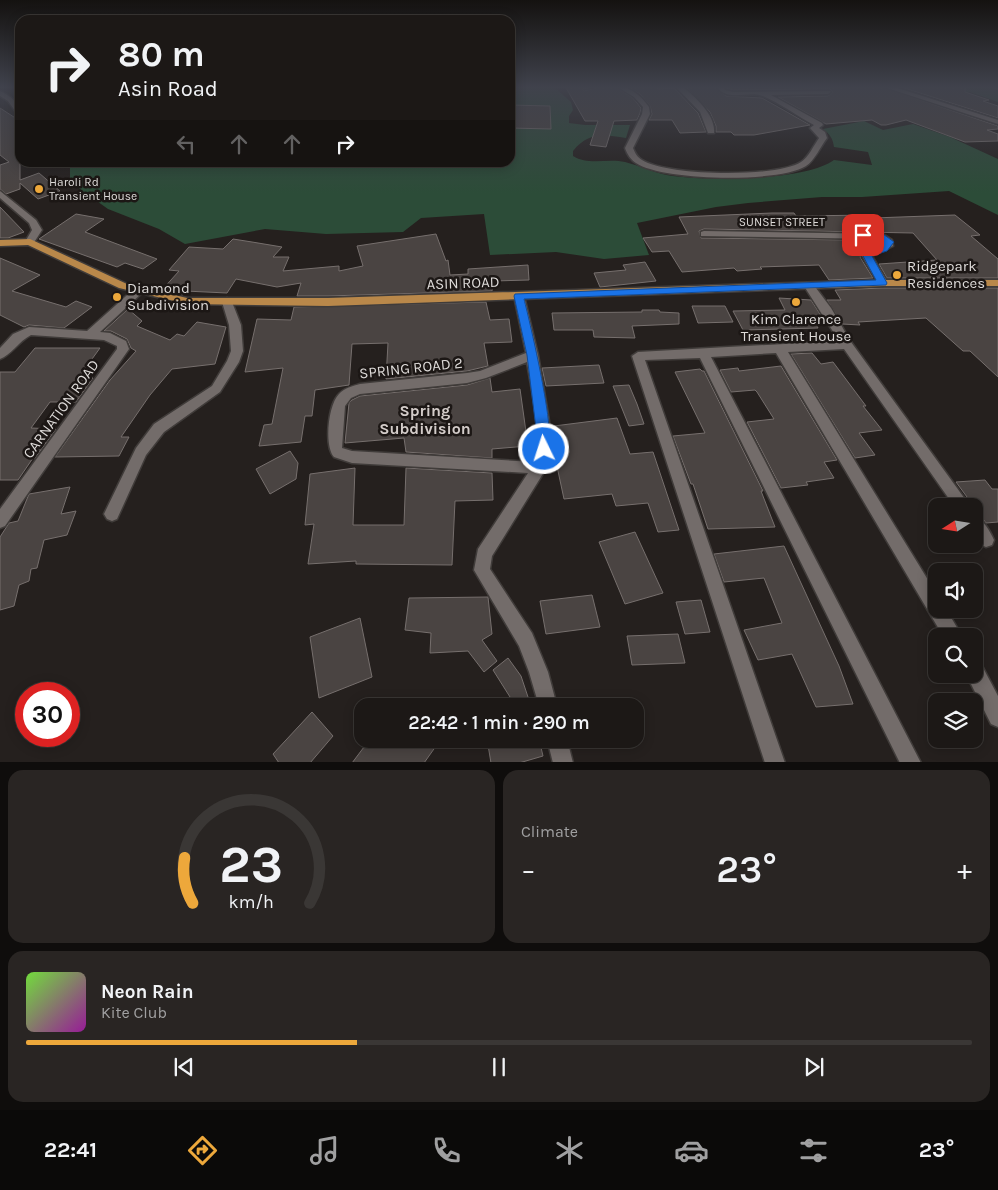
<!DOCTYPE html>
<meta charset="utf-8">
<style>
:root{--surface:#1c1816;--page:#292523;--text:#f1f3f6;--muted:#a0a0a1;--line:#3a3735;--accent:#eda83b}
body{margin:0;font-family:Karla,sans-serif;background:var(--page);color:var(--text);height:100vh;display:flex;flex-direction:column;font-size:19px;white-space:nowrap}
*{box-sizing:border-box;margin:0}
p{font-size:16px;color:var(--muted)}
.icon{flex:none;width:28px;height:28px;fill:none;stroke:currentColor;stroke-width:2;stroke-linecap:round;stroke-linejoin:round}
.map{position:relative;height:762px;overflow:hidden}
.panel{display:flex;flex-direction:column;gap:8px;padding:8px;background:#0f0d0c;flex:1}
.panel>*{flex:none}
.hud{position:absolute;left:15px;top:15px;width:500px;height:152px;border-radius:15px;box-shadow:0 2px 12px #0003,0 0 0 1px var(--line);background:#1c1816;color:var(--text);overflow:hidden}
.needle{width:32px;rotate:258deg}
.controls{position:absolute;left:928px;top:498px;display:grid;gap:10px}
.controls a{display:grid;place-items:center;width:55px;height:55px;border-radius:10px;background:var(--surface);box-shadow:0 2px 12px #0003,0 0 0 1px var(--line);font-size:25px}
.speed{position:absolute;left:15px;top:682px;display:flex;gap:10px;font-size:25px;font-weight:700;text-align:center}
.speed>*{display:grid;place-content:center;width:65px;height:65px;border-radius:50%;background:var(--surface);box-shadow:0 2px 12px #0003,0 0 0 1px var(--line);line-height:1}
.speed .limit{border:8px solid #d22;background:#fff;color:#111}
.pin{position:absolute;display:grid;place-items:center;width:42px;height:42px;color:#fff;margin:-21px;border-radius:10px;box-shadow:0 2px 8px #0006}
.me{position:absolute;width:55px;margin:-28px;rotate:356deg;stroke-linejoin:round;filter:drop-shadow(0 0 4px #0008)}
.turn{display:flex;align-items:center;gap:18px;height:105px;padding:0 20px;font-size:22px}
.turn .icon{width:65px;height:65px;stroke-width:2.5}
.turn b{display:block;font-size:35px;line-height:42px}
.lanes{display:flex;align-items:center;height:48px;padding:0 20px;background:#0003;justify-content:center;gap:25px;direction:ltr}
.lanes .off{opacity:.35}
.big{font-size:38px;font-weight:600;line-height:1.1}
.panel .widget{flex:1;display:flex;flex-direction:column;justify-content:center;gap:8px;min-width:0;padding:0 18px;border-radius:15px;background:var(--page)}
.panel .dial{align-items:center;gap:0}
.dial svg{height:130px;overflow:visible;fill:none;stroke:var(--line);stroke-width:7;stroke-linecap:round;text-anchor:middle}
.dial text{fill:var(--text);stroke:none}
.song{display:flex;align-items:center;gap:15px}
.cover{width:60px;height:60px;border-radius:8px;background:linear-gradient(135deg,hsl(100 70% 55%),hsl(300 70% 35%))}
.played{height:5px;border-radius:2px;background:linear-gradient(90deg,var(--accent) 35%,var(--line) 35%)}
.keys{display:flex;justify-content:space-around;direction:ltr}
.heat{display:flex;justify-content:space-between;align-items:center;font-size:28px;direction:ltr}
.panel .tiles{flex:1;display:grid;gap:8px;grid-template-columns:1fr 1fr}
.widget:last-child{grid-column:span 2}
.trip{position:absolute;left:354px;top:698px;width:290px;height:50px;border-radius:15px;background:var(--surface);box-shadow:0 2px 12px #0003,0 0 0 1px var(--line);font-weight:600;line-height:50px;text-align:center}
.tab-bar{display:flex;height:80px;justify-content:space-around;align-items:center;background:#0b0a09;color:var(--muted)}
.tab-bar .icon{width:35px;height:35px}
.tab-bar .on{color:var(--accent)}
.tab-bar b{font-size:22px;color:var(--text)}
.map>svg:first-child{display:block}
</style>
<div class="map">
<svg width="998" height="763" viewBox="0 0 998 763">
<rect width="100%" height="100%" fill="#25201e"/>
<path fill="#2c4c38" d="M510 86H553L571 102 573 110 569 116V123L585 125H630L626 138C604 135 589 131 573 151V156C589 166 607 158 625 162 641 166 656 174 673 176 709 181 805 181 834 160L872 165 868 152 834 147C833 139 830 134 823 129L864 121 883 130 913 124 950 137 998 159V215L949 191 862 197H822L748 203 716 207 637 223 649 255 604 259 556 252 490 255 484 214 421 218 403 232 326 234 265 229 185 244 159 229 108 209 70 182V162H510Z
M926 86H986L998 90V102L970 92 966 94Z"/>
<path fill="#4a4442" stroke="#766f6d" d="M565 86H579L584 91 602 86H614L633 98 641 108 640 113 637 120 614 121 606 147 590 145 598 121H585Z
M627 86H654L659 89 674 88 698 113 706 132 680 133 672 120H649L652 114 650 106 640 94Z
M685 86H714L726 96 762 98 810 125 754 135H734L731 132H716V126L710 112Z
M725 86H879L998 126V129L987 130 998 134V141L965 142 906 120 886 125H881L872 120 826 124 778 97 828 96 833 92 830 89 733 90 726 88Z
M898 86H965V92L989 100 983 101 998 106V118Z
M510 105 550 106 551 129 510 128Z
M0 108 20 121V180L39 173 60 191 38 199 20 183V189L6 194 0 189V165L9 162 0 155Z
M0 207 24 232 8 238H0Z
M772 213H794L796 216 871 215 873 218 955 215 980 235 971 236 998 259V278H887L879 264 937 260 913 233 704 229 699 231 701 238 850 240 862 254 860 257 873 278 829 280 819 265 760 267 762 269 737 271 734 268 682 272 669 251 652 252 643 238 688 234 679 217Z
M76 214 104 219 85 232 157 259 143 269 125 263 117 267 39 239Z
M436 234 446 261 448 260 450 275 468 274V269L528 265 529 280 493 281 492 291 328 296H297L301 283 277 287 236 279 227 293 185 291 183 295 162 290 179 271 169 270 189 247 223 249 233 239 252 242 282 247 273 257H289L283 271 339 266V271L363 266 357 246Z
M0 258 40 275 12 291 66 307 76 301 92 307 64 328 29 325 24 327 0 315Z
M645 262 656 281 600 287 594 273 626 270 623 265Z
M883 288H998V377L970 351H963L926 318 858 322 860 325 842 324 827 300H841L835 290Z
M779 298 811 300 825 322H815L818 328 743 330 733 311 785 310Z
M486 302 490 320 509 319 512 342 484 343 488 366 467 371 386 379 388 343 352 344 349 385 315 390 312 416H305L301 442 259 446 264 425 272 424 283 368 245 372 257 319 291 320 294 307Z
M692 306H725L733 322 698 323Z
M128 309 142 321 137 326 170 340 177 334 184 336 197 322 226 327 215 364 172 369 150 395 121 437H129L119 456 55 457 110 380 136 351 131 348 127 339 111 331H104Z
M642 310H659L660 312 679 313V324L632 326 635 338 594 337 593 330H554L552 313 642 312Z
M35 348H100L79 377 93 378 76 402H50L31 428 56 429 35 458H33L18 480H0V372H15Z
M812 353 821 364 833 362 866 406H863L882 430 859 433 875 455 855 458 791 354Z
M599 365 604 383 546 386 542 368Z
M781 366 837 460 824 462 834 478 806 482 808 485 781 488 747 422 774 419 757 392 755 390 731 392 720 370 738 368 739 371Z
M700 369 702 371H704L763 491H761L775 527 708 529 693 484H691L673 436 705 433 675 372Z
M490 378 492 392 520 389 528 446 492 449V458L406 452 404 438 345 443 349 403 352 400 360 396 467 385Z
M629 385 637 404 644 424 629 426 613 386Z
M617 418 630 454 653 452 679 530 658 532 648 503 616 506 612 494 564 499 555 457 563 456 554 426Z
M290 451 298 463 296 479 270 494 256 469Z
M355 468 353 525H404L406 468 492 473 493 500 455 501 452 565 356 564V561L308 564 314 524 305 525 310 474Z
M985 480 992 489H998V522L986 523 956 482Z
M70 487 61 514 76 511 67 535 44 540 37 568 31 569 29 581 19 585 14 606 0 610V537L9 523 18 521 29 494Z
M635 532 663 593 625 604 599 542Z
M784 546 839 666 853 704 816 707 792 654 758 660 744 630 782 623 764 578 724 582 714 554Z
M592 595 600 627 546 634 540 601Z
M488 597 492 634 482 640 497 661 484 672 468 651 430 653 431 633 405 630 409 598Z
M701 600 710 632 685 634 676 602Z
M360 618 372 677 319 698 310 637Z
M678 634 685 663 632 665 627 636Z
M508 658 521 676 531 706H500L510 697 493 670Z
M312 712 333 736 310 763H279L273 754Z
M370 739H441L424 763H352Z
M487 739H539L543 756 519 763H491Z"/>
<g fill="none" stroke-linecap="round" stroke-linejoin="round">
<g stroke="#403c3a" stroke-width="3">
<path id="minor" d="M581 86H600L584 89Z
M616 86C630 86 641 96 649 107L650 114 633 148C635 153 637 157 642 160 666 176 777 178 801 162 808 158 814 145 819 138L810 128 814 125C797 116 780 103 763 96 746 90 729 103 716 86H723L725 90 733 92 830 91 831 92 828 94 771 95 822 123 823 125 819 128 825 132 827 138C821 146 814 161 806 166 780 183 662 181 636 163 631 160 627 154 625 148L642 114 643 107 634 97Z
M675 86H682C695 97 716 115 714 133H708L700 112Z
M881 86H891L998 120V124Z
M989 86H998V90Z
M0 91C11 96 20 103 20 116L18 115 8 101 0 96Z
M0 191 36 220 42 230 33 244H27L25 242 32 230 29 223 0 198Z
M704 231 883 234 892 240 893 246 872 256 888 283 883 286 879 285 862 256 867 251 884 244 878 239 701 236V232Z
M809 283 813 284 831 308 851 342 970 506H954L844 349 788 352 936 593V609H946L962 636H943L776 353 711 357 921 763H900L700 358 645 360 785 763H765L632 356 638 352 839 341 804 286Z
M139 287 144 290 143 292 100 332 110 333 126 341 129 349 5 526 0 528V509L117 349V346L104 340 31 335C19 341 10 356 0 359V348L13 334 29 327 87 331 135 288Z
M519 293 524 296 538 355 551 433V449L544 472 492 556 490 569 532 633 548 672 557 706H539L529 672 519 646 474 570 478 549 528 473 352 463 334 457C324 446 328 405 339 394 344 388 353 386 360 384L467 373 480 371 526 353 514 296ZM527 362C532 394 542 430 534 462L352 451 342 448 345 406 351 398 360 394 467 383 486 378Z
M227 298 232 302 241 325 243 351 239 362 220 392 164 432 146 455 117 519 112 521 107 519 104 514 136 448 154 424 212 386 227 361 231 351 229 325 222 302Z
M974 516C983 519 990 531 994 540L992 545 986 547C972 542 973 528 974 516Z
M974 662 981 664 998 696V727L991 724 966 674H974Z
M547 739H567L573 763H553Z"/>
</g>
<g stroke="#403c3a" stroke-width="3">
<path id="major" d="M30 239 127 284 187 298H328L883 280H998V286H883L328 306 187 304 119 288 28 245 0 246V240Z"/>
</g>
<use href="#minor" fill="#736c6a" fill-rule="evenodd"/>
<use href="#major" fill="#b9884a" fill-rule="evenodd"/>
</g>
<linearGradient id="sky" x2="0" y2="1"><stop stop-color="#141210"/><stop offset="0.45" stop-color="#40424c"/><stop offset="1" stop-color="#40424c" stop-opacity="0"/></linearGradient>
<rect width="998" height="193" fill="url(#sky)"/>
<path fill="#1a73e8" stroke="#114b97" d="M863 232 883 234 894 242 887 251 872 256 887 283 886 285 524 299C530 323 557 436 548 453L544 455 539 453 527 355 514 296 515 294 876 280 863 256C868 248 878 250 884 243L877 238 860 237V233Z"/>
<g fill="#eda83b" stroke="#1c1715" stroke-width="2">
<circle cx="39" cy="189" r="5"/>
<circle cx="897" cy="275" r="5"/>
<circle cx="117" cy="297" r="5"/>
<circle cx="796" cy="302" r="5"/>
</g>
<g text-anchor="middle" stroke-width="5" stroke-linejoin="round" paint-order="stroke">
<g font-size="12" fill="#dedbd9" stroke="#1c1715" text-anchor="start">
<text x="49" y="186">Haroli Rd<tspan x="49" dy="14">Transient House</tspan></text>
</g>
<g font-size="12" fill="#dedbd9" stroke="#1c1715">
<text x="782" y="226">SUNSET STREET</text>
</g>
<g font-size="15" fill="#dedbd9" stroke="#1c1715" text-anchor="start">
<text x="907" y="271">Ridgepark<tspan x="907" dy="17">Residences</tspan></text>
<text x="127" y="293">Diamond<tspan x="127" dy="17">Subdivision</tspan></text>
<text x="796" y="324" text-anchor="middle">Kim Clarence<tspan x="796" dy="17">Transient House</tspan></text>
</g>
<g font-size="15" fill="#dedbd9" stroke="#1c1715">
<text transform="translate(463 283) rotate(-2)" y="5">ASIN ROAD</text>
<text transform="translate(411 368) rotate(-6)" y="5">SPRING ROAD 2</text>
<text transform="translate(61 409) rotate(-54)" y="5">CARNATION ROAD</text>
</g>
<g font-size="16" font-weight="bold" fill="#d3ccc9" stroke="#1c1715">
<text x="425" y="416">Spring<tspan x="425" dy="18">Subdivision</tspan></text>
</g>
</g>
</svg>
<div class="controls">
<a><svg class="needle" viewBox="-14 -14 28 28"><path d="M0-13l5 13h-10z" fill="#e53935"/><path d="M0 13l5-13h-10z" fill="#a0a0a1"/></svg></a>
<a><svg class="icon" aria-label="sound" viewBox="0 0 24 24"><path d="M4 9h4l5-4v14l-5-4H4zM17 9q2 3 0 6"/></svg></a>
<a><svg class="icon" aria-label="search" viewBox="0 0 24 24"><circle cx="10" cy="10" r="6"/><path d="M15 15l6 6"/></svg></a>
<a><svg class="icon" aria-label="layers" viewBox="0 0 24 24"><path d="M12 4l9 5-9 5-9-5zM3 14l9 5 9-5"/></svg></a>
</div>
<div class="speed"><div class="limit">30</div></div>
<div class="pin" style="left:863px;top:235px;background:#d93025"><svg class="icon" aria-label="arrive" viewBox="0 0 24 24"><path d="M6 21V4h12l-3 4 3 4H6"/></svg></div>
<svg class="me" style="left:544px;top:449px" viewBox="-20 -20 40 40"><circle r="17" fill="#1a73e8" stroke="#fff" stroke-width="3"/><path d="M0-11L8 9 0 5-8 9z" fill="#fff"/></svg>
<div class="trip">22:42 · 1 min · 290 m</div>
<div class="hud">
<div class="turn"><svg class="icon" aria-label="right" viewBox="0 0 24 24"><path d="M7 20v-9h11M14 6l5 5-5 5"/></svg><div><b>80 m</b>Asin Road</div></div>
<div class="lanes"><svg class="icon off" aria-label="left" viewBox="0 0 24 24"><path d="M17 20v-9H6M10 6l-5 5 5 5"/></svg><svg class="icon off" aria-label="ahead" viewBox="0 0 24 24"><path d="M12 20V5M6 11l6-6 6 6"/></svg><svg class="icon off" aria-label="ahead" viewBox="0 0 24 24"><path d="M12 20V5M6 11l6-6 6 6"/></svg><svg class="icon" aria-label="right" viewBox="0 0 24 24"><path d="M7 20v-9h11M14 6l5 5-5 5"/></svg></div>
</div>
</div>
<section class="panel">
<div class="tiles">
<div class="widget dial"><svg viewBox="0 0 100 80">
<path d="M14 69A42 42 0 1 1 86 69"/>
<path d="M14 69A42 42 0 0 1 9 41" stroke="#eda83b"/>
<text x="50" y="56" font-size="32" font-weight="700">23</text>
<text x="50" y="72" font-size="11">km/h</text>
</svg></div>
<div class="widget"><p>Climate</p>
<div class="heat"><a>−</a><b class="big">23°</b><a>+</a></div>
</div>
<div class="widget">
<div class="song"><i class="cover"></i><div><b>Neon Rain</b><p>Kite Club</p></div></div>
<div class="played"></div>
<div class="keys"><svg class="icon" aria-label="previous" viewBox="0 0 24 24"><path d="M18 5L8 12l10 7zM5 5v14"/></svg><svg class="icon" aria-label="pause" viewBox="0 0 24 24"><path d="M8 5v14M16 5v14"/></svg><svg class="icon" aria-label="next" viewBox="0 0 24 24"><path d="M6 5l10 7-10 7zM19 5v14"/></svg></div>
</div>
</div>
</section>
<nav class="tab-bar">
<b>22:41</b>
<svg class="icon on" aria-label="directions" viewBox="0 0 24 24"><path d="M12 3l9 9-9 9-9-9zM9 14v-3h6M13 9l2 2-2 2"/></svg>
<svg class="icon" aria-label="music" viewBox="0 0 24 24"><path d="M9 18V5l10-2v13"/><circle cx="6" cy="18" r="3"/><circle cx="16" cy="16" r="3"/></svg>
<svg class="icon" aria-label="phone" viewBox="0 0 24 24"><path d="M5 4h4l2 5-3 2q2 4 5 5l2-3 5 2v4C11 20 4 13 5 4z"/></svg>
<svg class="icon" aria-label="climate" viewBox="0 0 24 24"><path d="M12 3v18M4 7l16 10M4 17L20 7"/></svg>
<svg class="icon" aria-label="car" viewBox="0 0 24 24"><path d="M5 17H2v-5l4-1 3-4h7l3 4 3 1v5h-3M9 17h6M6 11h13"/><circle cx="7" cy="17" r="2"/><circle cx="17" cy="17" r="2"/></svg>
<svg class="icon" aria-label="filters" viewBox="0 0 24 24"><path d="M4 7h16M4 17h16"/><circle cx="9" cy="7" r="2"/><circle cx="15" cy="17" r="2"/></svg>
<b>23°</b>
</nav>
